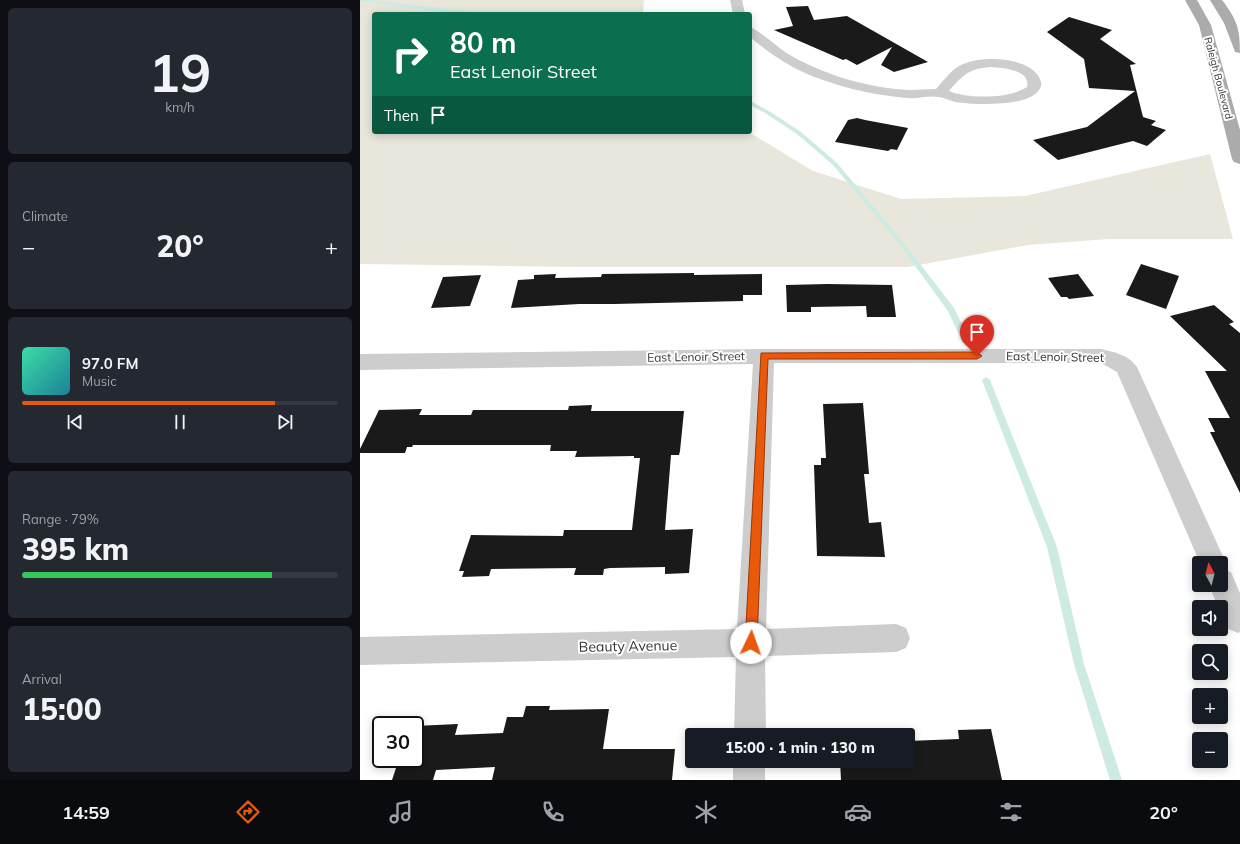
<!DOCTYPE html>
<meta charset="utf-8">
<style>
:root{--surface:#171b24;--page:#242831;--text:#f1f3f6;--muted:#9ea1a6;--line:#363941;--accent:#ea580c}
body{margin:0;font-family:Mulish,sans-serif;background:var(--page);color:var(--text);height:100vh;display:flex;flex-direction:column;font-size:15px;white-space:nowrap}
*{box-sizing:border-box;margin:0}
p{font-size:13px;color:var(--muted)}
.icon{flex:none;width:22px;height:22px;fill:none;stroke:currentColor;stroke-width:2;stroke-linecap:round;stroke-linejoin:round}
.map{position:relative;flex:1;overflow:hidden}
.sheet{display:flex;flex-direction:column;gap:8px;padding:8px;background:#0d0f14;width:360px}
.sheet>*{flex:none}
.banner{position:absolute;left:12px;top:12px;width:380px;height:122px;border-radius:4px;box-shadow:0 2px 10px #0003;background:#0b6e4f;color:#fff;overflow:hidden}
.needle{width:26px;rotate:353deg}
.tools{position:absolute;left:832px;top:556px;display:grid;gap:8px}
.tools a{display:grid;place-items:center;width:36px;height:36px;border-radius:4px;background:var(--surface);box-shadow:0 2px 10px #0003;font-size:20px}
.speed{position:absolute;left:12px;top:716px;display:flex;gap:8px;font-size:20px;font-weight:700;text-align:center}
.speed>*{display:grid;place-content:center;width:52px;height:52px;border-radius:50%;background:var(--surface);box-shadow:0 2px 10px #0003;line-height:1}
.speed .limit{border:2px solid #111;border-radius:6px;background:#fff;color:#111}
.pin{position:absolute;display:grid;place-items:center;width:34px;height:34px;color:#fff;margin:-41px -17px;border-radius:50% 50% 50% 0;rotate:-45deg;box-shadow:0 0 4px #0007}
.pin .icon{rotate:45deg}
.me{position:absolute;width:44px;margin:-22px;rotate:3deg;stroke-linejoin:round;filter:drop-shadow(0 0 3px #0008)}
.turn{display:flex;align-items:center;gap:14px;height:84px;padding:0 12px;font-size:18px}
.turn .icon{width:52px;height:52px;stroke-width:2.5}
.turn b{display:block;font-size:28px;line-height:34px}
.then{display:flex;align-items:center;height:38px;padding:0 12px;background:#0003;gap:8px;font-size:15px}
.big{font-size:30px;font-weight:800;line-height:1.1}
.sheet .widget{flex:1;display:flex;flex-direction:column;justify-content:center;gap:6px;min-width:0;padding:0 14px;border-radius:6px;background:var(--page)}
.sheet .dial{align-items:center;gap:0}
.dial b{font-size:52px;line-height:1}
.song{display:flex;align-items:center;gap:12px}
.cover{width:48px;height:48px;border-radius:6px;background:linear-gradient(135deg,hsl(160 70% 55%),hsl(190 70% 35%))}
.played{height:4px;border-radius:2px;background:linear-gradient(90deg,var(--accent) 80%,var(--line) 80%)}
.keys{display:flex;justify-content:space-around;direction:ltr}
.heat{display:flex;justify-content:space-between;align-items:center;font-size:22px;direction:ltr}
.charge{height:6px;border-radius:3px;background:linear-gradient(90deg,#34c759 79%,var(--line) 0)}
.trip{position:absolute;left:325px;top:728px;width:230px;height:40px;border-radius:4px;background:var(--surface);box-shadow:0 2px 10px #0003;font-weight:800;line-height:40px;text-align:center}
.dock{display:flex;height:64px;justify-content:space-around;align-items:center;background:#090b0e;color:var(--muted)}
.dock .icon{width:28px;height:28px}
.dock .on{color:var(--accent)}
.dock b{font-size:18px;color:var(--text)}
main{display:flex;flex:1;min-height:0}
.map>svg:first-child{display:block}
</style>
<main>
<section class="sheet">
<div class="widget dial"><b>19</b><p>km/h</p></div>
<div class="widget"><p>Climate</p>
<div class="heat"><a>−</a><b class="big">20°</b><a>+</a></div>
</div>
<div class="widget">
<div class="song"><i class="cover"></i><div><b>97.0 FM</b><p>Music</p></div></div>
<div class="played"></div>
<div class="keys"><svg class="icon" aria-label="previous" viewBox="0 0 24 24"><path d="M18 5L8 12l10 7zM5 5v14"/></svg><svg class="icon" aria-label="pause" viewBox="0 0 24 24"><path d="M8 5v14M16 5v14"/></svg><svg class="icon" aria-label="next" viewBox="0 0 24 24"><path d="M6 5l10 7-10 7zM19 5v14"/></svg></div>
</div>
<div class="widget"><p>Range · 79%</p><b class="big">395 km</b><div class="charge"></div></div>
<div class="widget"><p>Arrival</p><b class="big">15:00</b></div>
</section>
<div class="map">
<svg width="880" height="780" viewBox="0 0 880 780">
<rect width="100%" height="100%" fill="#fff"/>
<path fill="#e9e7dc" d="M0 0H284L283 14H14V132H389L453 171 541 199 665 196 850 154 873 239H748L668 245 548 267H217L0 264Z"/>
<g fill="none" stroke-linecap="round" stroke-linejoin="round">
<path fill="#cdeae3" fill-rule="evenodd" d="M0 0H10L122 13 124 14C83 14 42 7 1 1Z
M390 101 409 111 441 132 477 163 544 243 594 308 610 341 609 343H603L588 311 540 245 473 165 437 134 405 113 390 105Z
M626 377 630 380 697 547 724 664 762 780H750L714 664 687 547 622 380Z"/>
</g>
<path fill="#1a1a1a" d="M448 6 454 20 487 16 568 62 534 72 521 65 532 47 497 65 486 59 483 60 414 30 433 26 426 7Z
M709 17 752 30 740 39 776 64 770 65 783 117 796 121 791 125 806 130 787 146 773 141 698 160 673 140 727 127 775 91 729 88 724 59 687 32Z
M497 118 505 120 548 128 537 150 531 149 528 151 475 142 488 120Z
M781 264 819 276 806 309 766 295Z
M334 273V275L402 274V295H383V301L254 304H219L151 308 158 280 174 279V275L196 274 195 278 241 277 242 274Z
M718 274 734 296 709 299 707 297H701L688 278Z
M121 275 110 306 71 308 83 277Z
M467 284 532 285 536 317H507L506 306 451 307V312H427L426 285Z
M854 305 874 322 869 324 880 333V493L850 432H855L848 418H870L845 371H867L810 316Z
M503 403 509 474H504L509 523 521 522 525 557 457 556 454 465H461V458H466L463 404Z
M232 405 231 411H324L320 451 319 455H311L305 530 333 529 329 573 305 574V567L250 568 244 569 243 575H214L216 568 131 569 129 576 102 577 104 571H99L111 535 203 536 204 530H272L280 458H274V456L215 457 217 451H190L191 445H53L52 447H47L45 453H0V449L19 410 62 409 59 415H111L113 410H208L209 406Z
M166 706H190L189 710 249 709 243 749H315L312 780H132L135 767 76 770 73 780H32L39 759H55V726L98 724 95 735 143 733 147 717H163Z
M631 729 642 780H481L480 761H548V741L599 739 598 730Z
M539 733V735L479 734Z"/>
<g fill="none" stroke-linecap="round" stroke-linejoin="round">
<path fill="#cdcdcd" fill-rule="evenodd" d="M370 0H382L385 14H373Z
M390 27C399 30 419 49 430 55 465 75 508 88 549 90 558 90 567 89 576 89 585 79 593 67 606 63 626 56 667 57 679 77 680 80 682 82 681 86 675 108 613 105 596 102 590 101 585 98 579 97 569 95 558 99 548 98 519 96 488 89 460 79 434 70 411 55 390 37ZM630 67C642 68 671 69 667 87 649 99 608 99 589 91 603 75 608 69 630 67Z
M404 349H741C754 352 769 355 777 367L866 563 863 570 871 572 880 593V632L878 633 868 629 861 613V607H858L849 585H861V563H840L757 372 741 363H414L406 629 536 624 546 628 550 638 546 648 536 652 405 656 406 735H374L376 657 0 665V637L377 629 393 364 0 370V354Z
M373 761H405V780H373Z"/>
<path fill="#ababab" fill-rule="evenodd" d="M825 0H837L851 25 880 130V164L874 162 872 159 839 25Z
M850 0H862C877 20 880 28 880 53L875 52 874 49 864 23Z"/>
</g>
<path fill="#ea580c" stroke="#983908" d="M617 352 622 356 617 359H408L397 643 395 647 391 649 386 647 385 643 401 353Z"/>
<g text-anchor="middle" stroke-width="4" stroke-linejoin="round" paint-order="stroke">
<g font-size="10" fill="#333" stroke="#fff">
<text transform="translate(859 78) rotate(75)" y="4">Raleigh Boulevard</text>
</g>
<g font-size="12" fill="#333" stroke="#fff">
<text transform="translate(336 357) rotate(-1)" y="4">East Lenoir Street</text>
<text transform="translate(695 357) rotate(1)" y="4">East Lenoir Street</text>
</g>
<g font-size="14" fill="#333" stroke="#fff">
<text transform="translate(268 646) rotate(-1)" y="5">Beauty Avenue</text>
</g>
</g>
</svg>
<div class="tools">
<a><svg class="needle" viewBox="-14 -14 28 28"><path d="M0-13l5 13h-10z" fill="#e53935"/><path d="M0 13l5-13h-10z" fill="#9ea1a6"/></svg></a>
<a><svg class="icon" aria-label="sound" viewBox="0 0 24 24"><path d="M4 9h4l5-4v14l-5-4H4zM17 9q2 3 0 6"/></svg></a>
<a><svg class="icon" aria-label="search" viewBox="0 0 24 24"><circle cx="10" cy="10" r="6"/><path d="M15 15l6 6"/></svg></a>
<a>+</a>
<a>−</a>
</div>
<div class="speed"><div class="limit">30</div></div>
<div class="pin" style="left:617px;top:356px;background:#d93025"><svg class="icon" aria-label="arrive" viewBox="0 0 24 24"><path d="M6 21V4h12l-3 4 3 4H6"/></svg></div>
<svg class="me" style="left:391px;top:643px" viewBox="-20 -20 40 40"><circle r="19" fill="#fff"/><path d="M0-13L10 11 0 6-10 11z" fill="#ea580c"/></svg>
<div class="trip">15:00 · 1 min · 130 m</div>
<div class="banner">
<div class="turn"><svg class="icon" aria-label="right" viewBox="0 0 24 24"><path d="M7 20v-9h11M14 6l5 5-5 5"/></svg><div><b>80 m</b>East Lenoir Street</div></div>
<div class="then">Then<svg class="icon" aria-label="arrive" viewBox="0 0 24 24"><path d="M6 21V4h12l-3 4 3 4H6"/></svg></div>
</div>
</div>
</main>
<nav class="dock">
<b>14:59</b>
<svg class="icon on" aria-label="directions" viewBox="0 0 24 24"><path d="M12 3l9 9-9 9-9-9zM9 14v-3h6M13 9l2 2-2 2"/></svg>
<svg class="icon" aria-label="music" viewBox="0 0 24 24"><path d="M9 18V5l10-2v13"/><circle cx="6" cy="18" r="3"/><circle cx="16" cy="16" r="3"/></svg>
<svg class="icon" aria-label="phone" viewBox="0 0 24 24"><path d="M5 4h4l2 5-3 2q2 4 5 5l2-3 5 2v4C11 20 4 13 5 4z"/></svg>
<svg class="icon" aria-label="climate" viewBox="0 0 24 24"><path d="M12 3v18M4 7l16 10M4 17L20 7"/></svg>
<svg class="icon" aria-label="car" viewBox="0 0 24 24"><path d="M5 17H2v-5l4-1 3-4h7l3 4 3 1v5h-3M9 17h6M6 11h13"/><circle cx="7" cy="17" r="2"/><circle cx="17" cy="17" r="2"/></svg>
<svg class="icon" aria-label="filters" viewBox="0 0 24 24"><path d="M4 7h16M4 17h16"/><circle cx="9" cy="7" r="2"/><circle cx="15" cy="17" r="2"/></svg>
<b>20°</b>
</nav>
